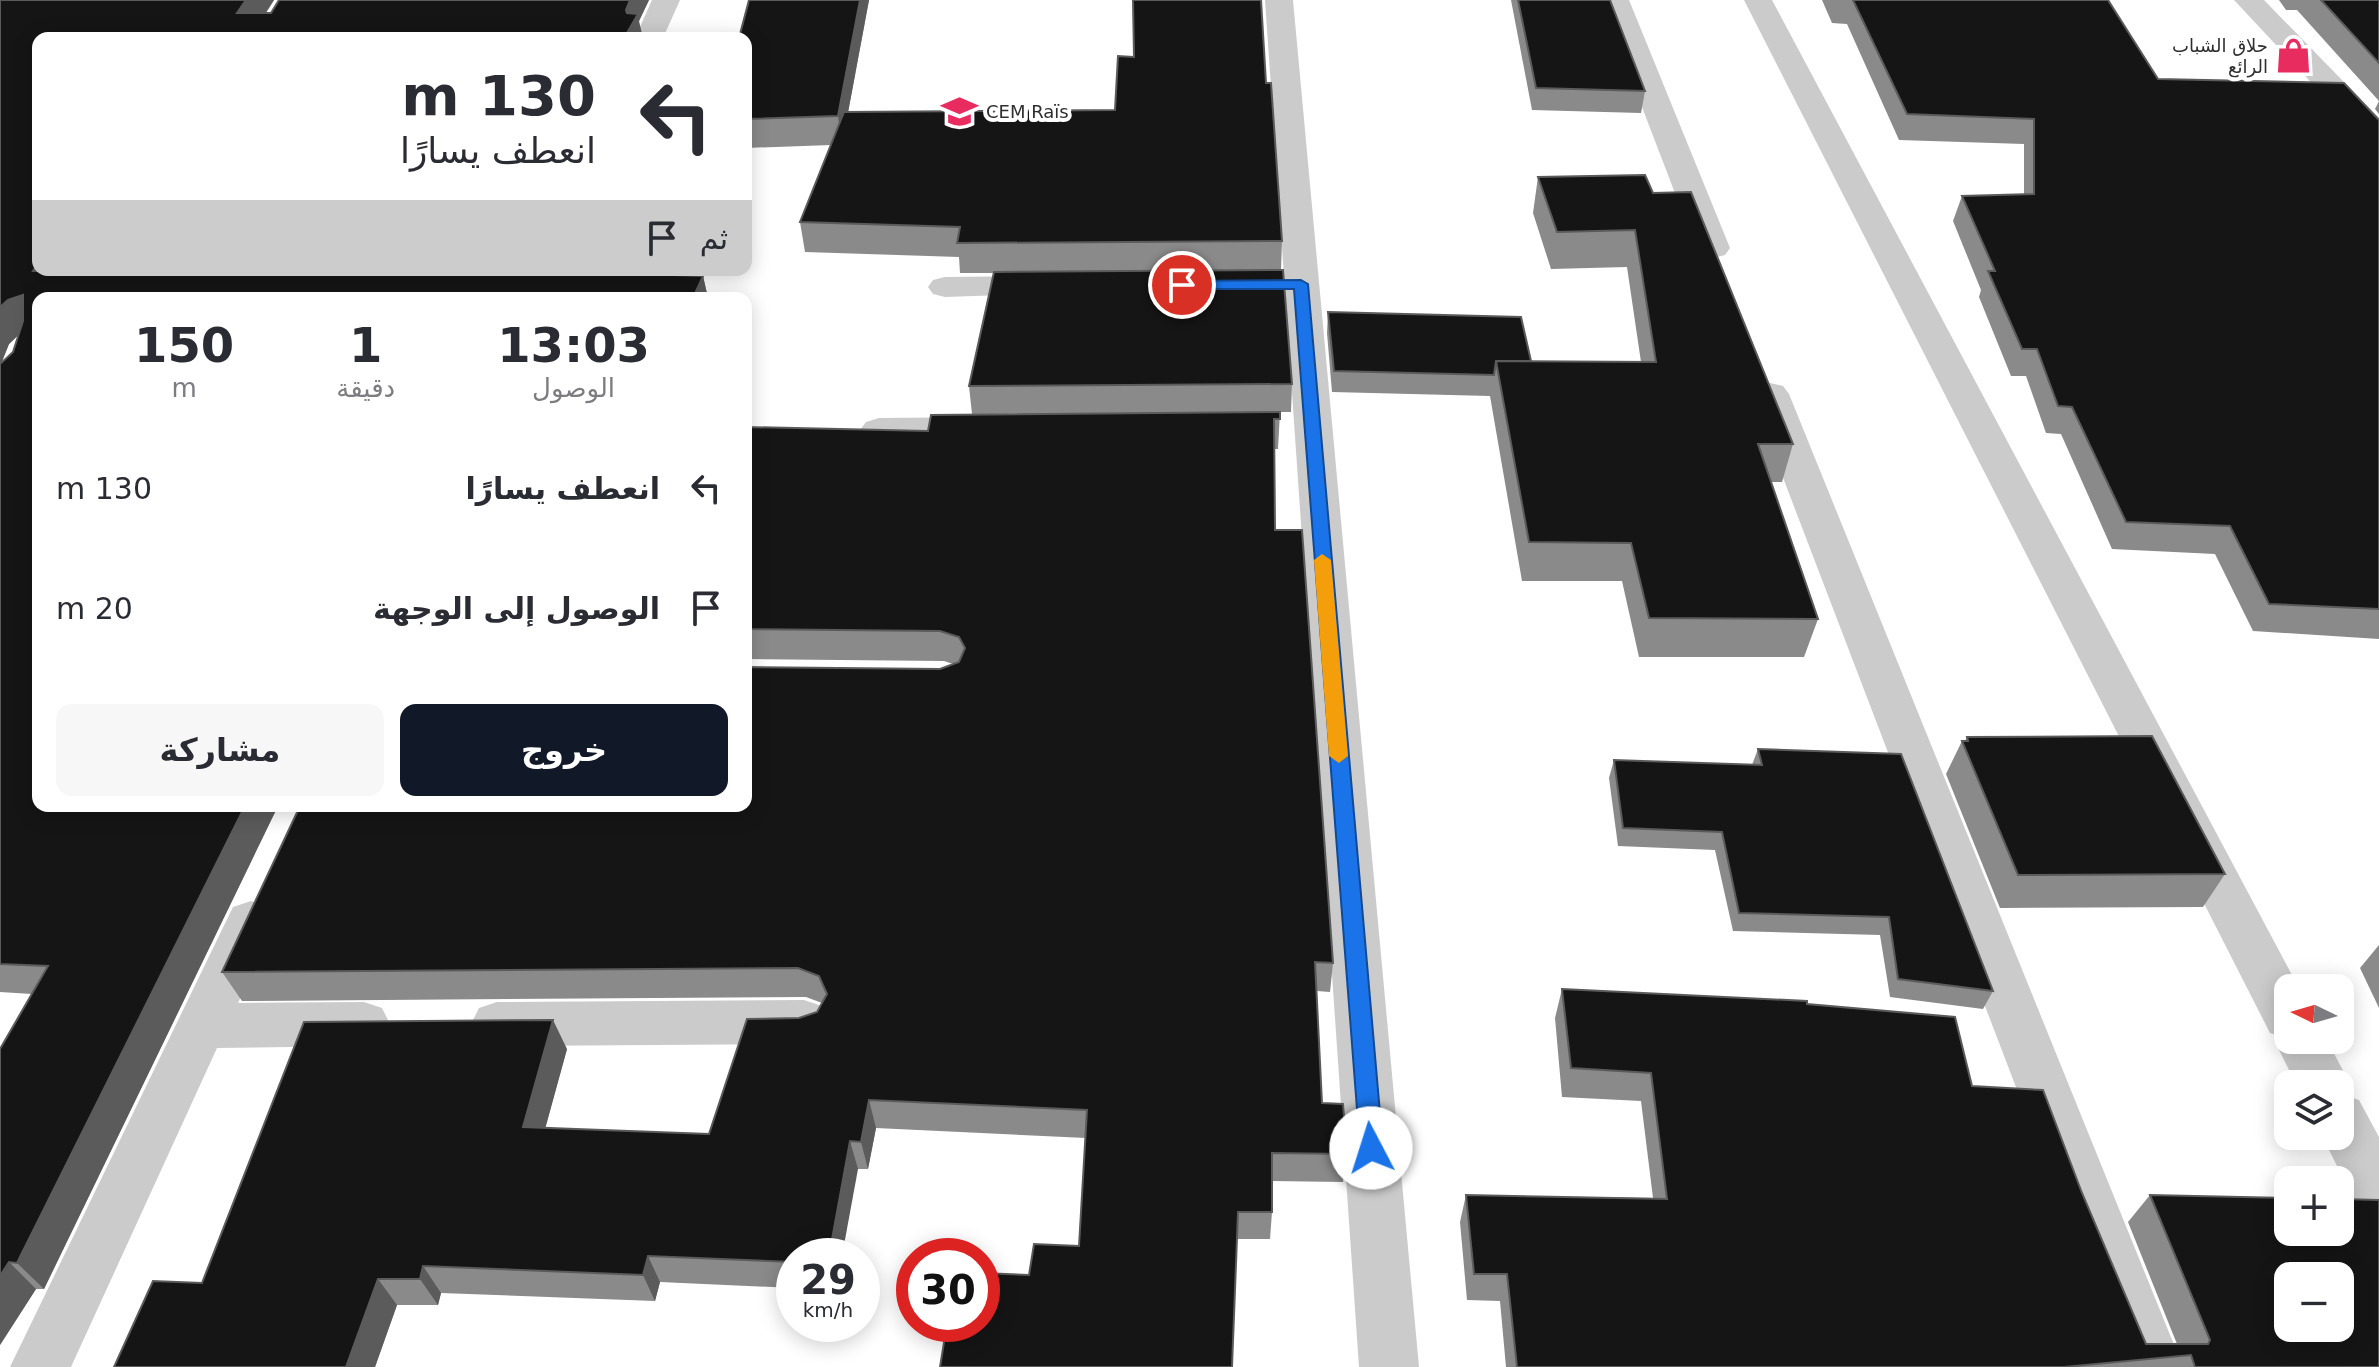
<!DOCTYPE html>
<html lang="ar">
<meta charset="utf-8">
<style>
:root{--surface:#fff;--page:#f7f7f7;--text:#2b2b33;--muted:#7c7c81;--accent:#111827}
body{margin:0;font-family:"DejaVu Sans","Noto Sans Arabic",sans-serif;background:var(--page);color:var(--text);direction:rtl;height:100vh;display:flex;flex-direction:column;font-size:30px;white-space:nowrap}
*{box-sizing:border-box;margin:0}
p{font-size:26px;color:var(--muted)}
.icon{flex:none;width:44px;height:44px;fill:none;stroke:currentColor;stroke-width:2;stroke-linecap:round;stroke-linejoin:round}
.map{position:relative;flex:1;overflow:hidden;direction:ltr}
.sheet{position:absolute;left:32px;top:292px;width:720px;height:520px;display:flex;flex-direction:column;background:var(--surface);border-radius:16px;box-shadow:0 4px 20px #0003;direction:rtl}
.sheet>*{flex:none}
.banner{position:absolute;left:32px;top:32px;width:720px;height:244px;border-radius:16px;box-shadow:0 4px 20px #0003;direction:rtl;background:#fff;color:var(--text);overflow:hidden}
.needle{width:52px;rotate:275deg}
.controls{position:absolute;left:2274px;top:974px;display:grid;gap:16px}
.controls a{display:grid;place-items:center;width:80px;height:80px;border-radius:16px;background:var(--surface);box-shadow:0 4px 20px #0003;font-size:40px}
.speed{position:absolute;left:776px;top:1238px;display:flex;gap:16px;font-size:40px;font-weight:700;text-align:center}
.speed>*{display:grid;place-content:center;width:104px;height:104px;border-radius:50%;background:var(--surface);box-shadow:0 4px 20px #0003;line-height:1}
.speed small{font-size:20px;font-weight:400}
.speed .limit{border:12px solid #d22;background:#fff;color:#111}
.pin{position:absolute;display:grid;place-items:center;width:68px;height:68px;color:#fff;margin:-34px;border:4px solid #fff;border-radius:50%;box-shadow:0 2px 8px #0007}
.me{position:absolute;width:88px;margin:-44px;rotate:355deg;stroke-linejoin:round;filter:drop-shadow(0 0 6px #0008)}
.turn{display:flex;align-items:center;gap:28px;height:168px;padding:0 24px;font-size:36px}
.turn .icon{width:104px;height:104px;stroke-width:2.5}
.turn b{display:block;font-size:56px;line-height:68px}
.then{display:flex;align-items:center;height:76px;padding:0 24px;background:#0003;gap:16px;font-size:30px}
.eta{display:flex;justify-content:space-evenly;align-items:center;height:136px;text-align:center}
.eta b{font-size:48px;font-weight:800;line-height:56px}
.cta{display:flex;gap:16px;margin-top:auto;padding:16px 24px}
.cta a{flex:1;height:92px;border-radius:16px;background:var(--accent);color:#fff;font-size:32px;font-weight:800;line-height:92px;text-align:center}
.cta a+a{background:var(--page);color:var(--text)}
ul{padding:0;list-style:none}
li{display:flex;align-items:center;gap:24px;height:120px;padding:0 24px}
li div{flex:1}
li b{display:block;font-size:30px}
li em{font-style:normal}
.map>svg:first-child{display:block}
</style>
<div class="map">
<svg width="2379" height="1367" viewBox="0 0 2379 1367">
<rect width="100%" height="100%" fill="#fff"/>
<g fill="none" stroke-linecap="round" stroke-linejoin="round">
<g fill="#cbcbcb" fill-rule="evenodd">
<polygon points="652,0 680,0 663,38 635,38"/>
<polygon points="1265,0 1293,0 1419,1367 1359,1367"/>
<polygon points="1601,0 1629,0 1730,248 1725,255 1713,258 1701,255 1696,248"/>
<polygon points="1744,0 1772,0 2299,988 2288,988 2288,1040 2327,1040 2350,1084 2345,1095 2359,1100 2379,1137 2379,1218 2359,1210 2322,1136 2340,1136 2340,1084 2296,1084 2274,1040 2276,1035 2270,1033"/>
<polygon points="1050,276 1062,279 1067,286 1062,293 945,297 933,294 928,287 933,280 945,277"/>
<polygon points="1770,383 1783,386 1789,394 2183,1367 2123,1367 1751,394 1757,386"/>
<polygon points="989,417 1002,421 1008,429 1002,437 989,441 879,442 866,438 860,430 866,422 879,418"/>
<polygon points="251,901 269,907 276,921 238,1003 364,1002 382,1008 390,1024 382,1040 364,1046 217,1048 71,1367 10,1367 233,907"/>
<polygon points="804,1000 822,1006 830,1022 822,1038 804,1044 497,1046 479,1040 471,1024 479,1008 497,1002"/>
</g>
<polygon fill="#cbcbcb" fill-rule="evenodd" points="2234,0 2264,0 2379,118 2379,145 2368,143"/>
</g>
<g fill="#8a8a8a" fill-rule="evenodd">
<path d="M0 0H274L266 13H271L279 0H649L639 21 38 38V270L703 276 708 298H38V806H278L44 1289H36L0 1345 32 994 0 992ZM18 335 13 352 1 362 9 344Z"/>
<polygon points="749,0 869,0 848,112 1115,110 1266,83 1282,241 1281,270 1292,384 1291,412 1280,412 1278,449 1274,449 1275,530 1333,963 1330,992 1317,991 1322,1103 1347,1154 1343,1182 1272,1181 1272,1212 1270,1239 1237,1239 1029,1275 1079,1246 1086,1138 876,1128 868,1169 858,1169 794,1256 794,1288 660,1282 655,1301 441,1293 438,1305 397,1305 375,1367 114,1367 202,1283 567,1049 545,1128 709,1134 799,1018 817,1012 822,1003 806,997 242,1001 222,972 953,664 944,661 746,659 746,427 928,431 972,414 969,386 994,273 960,273 959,257 805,252 800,222 831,145 746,148 746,38"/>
<polygon points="1511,0 1610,0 1645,91 1641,113 1532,110"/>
<polygon points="1822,0 2108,0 2158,79 2379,120 2379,639 2253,631 2215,554 2112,549 2061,434 2046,433 2026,376 2011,376 1979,297 1981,290 1953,221 1962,196 2024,194 2024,144 1899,140 1847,24 1832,23"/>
<polygon points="2279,0 2379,0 2379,114 2375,109 2379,101 2297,10 2286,10"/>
<polygon points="1538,177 1653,193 1793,444 1782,482 1771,482 1818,619 1804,657 1639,657 1622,581 1522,581 1490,396 1332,392 1327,333 1328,312 1531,361 1641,362 1627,267 1551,269 1533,213"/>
<polygon points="1967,737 2225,874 2203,907 2000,908 1946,774 1962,741 1965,741"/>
<polygon points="1758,749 1993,991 1983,1009 1890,997 1880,935 1733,931 1715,850 1618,846 1609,778 1614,760 1752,765"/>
<polygon points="2379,945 2379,1008 2360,968"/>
<polygon points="1562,989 1807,1004 1972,1086 2082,1193 2146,1344 2177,1344 2128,1222 2150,1195 2379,1367 1506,1367 1500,1301 1467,1300 1460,1222 1466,1195 1653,1198 1641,1101 1562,1097 1555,1018"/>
</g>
<g fill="#5b5b5b">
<polygon points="246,0 274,0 249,38 237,13"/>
<polygon points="630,0 649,0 639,21 643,38 624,38 626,10"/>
<polygon points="860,0 869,0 842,145 838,116"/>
<polygon points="703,276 708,298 693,298"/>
<polygon points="23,295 25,329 9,344 0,367 0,307 8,300"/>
<polygon points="245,806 278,806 44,1289 17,1263"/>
<polygon points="553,1020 567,1049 538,1155 523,1127"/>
<polygon points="869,1100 876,1128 868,1169 861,1142"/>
<polygon points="850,1141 858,1169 842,1256 829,1256"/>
<polygon points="648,1256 660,1282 655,1301 643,1275"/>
<polygon points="9,1262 36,1289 0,1345 0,1276"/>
<polygon points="423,1266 441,1293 438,1305 420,1279"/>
<polygon points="378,1279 397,1305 375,1367 346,1367"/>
</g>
<g fill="#151515" stroke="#5b5b5b" stroke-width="2" fill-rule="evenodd">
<polygon points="0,0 246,0 237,13 271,13 279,0 630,0 626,10 627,13 638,14 624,38 38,38 38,263 33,271 521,270 703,276 693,298 38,298 38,806 245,806 17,1263 9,1262 0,1276 0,1049 48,966 0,964 0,364 13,352 23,321 23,295 8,300 0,307"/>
<polygon points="749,0 860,0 838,116 746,119 746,38 739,38"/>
<polygon points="1133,0 1261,0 1266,83 1271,83 1282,241 957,243 960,227 800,222 844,112 1115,110 1118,56 1134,57"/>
<polygon points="1518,0 1610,0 1645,91 1536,88"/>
<polygon points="1853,0 2108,0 2158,79 2344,83 2379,120 2379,609 2269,604 2230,526 2126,522 2072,407 2058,406 2037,349 2022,349 1988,271 1995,271 1962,196 2034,194 2034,119 1907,114"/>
<polygon points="2321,0 2379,0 2379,63"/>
<polygon points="1645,175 1653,193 1691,192 1793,444 1758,444 1818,619 1649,618 1631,543 1529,542 1496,361 1656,362 1635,230 1557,232 1538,177"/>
<polygon points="1283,270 1292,384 969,386 994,272"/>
<polygon points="1328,312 1521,317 1531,361 1496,361 1494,375 1334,371"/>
<polygon points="1280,412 1280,419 1274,419 1275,530 1302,530 1333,963 1315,962 1322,1103 1343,1104 1347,1154 1272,1153 1272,1212 1238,1212 1232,1367 940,1367 947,1324 982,1324 982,1273 1029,1275 1034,1244 1079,1246 1087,1110 869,1100 861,1142 850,1141 829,1256 794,1256 794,1262 648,1256 643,1275 423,1266 420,1279 378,1279 346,1367 114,1367 153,1281 202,1283 304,1022 553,1020 523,1127 709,1134 747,1019 799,1018 817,1012 827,994 819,976 798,968 222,972 300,806 746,806 746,667 940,669 959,662 965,648 959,637 940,631 746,629 746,427 928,431 931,415"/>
<polygon points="2152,736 2225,874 2018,875 1962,741 1968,741 1967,737"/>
<polygon points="1758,749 1901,754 1993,991 1898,979 1889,917 1739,913 1722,832 1623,828 1614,760 1762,765"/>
<path d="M1562 989 1807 1001V1004L1955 1017 1972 1086 2043 1090 2082 1193 2146 1344H2208L2210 1340 2150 1195 2288 1198V1232H2340V1199L2379 1200V1367H2195L2191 1355 2064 1367H1517L1507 1274H1474L1466 1195 1667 1199 1651 1073 1571 1068ZM2288 1276H2340V1328H2288Z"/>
</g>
<polygon fill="#1a73e8" stroke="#114b97" stroke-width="2" points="1301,280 1308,284 1383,1148 1379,1155 1371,1158 1363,1155 1360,1148 1294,289 1182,289 1175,285 1182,281"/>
<polygon fill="#f59e0b" points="1322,554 1331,560 1348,756 1339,763 1329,756 1314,560"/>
<defs>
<symbol id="shop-bare" viewBox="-9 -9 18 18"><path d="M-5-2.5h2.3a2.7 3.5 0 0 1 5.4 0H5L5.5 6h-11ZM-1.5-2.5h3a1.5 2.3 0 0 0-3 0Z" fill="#e92c5f" stroke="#fff" stroke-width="2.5" paint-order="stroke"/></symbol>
<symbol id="school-bare" viewBox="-9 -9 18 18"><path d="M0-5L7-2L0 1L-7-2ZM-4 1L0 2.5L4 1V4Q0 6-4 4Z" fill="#e92c5f" stroke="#fff" stroke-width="2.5" paint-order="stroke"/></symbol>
</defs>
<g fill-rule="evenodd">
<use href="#shop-bare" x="2268" y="30" width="51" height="51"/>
<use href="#school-bare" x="934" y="86" width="51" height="51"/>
</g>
<g text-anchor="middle" stroke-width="8" stroke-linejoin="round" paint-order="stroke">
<g font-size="18" fill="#2e2e2e" stroke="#fff" text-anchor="end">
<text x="2268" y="52">حلاق الشباب<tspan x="2268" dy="21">الرائع</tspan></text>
<text x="986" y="118" text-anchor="start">CEM Raïs</text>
</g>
</g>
</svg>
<div class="controls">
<a><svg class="needle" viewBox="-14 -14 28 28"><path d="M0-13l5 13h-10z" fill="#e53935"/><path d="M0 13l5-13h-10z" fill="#7c7c81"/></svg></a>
<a><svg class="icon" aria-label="layers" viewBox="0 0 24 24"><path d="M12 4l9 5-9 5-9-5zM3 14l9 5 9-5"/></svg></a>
<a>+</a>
<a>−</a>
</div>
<div class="speed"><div>29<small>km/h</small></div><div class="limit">30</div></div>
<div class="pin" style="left:1182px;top:285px;background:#d93025"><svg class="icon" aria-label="arrive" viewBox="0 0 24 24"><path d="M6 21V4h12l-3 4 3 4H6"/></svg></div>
<svg class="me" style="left:1371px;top:1148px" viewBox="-20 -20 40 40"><circle r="19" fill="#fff"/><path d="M0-13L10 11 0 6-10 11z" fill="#1a73e8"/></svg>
<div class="banner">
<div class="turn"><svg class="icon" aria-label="left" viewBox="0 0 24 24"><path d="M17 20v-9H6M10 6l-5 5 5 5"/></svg><div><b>130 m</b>انعطف يسارًا</div></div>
<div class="then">ثم<svg class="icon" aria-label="arrive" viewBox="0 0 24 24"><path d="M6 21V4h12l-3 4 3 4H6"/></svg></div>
</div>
<section class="sheet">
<div class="eta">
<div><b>13:03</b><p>الوصول</p></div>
<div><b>1</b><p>دقيقة</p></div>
<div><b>150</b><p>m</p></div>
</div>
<ul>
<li><svg class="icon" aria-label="left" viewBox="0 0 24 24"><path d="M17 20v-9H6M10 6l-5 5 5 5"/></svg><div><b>انعطف يسارًا</b></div><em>130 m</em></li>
<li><svg class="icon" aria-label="arrive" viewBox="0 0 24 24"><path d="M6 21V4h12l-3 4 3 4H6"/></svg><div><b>الوصول إلى الوجهة</b></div><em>20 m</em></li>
</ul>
<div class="cta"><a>خروج</a><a>مشاركة</a></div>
</section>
</div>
